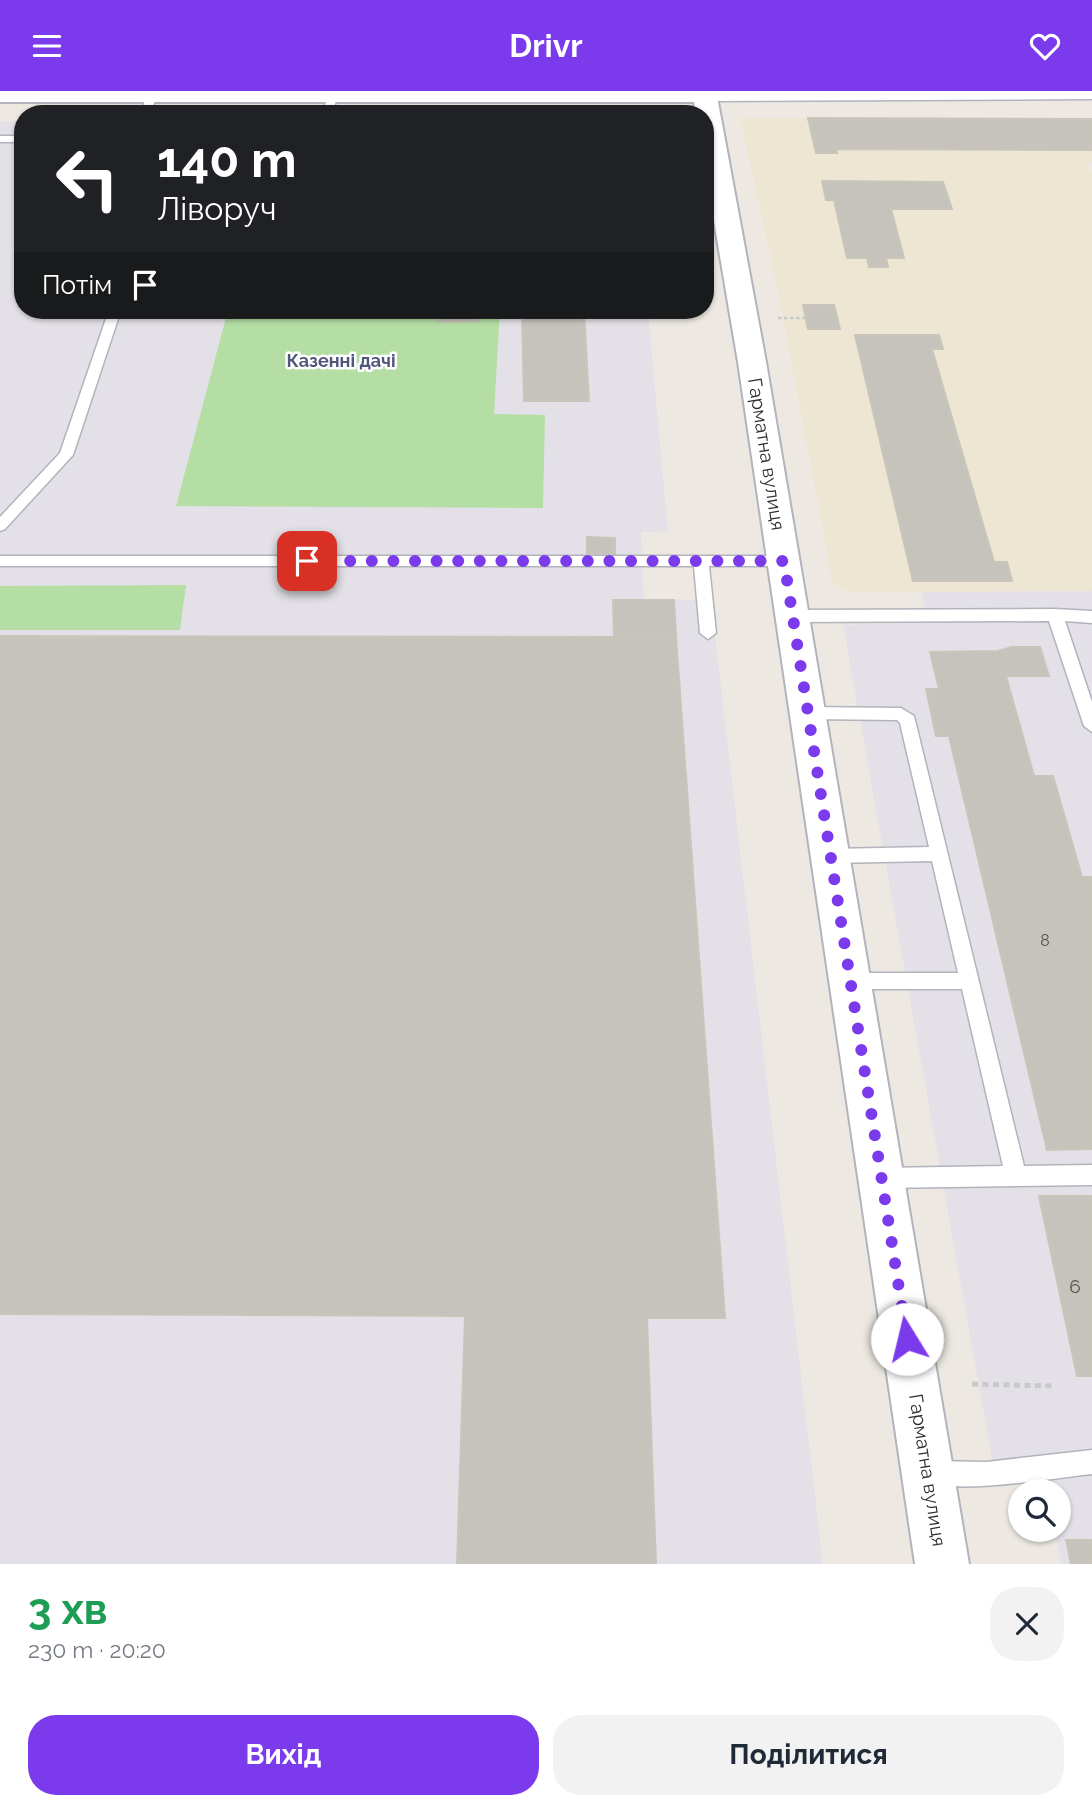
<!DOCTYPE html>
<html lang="uk">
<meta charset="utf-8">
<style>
:root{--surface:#fff;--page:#f2f2f3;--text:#1f2937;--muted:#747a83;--accent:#7c3aed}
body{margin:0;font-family:Raleway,sans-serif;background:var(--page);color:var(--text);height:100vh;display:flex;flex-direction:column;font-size:26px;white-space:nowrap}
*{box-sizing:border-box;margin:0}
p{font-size:23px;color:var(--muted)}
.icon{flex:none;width:38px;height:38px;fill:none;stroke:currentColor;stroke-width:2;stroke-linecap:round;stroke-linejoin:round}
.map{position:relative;height:1473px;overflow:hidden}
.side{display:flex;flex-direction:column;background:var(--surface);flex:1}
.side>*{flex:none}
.guide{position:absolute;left:14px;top:14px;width:700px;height:214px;border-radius:28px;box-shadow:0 2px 5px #0004;background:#202124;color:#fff;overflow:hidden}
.buttons{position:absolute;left:1008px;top:1388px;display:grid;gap:14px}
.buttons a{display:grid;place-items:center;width:63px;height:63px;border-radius:50%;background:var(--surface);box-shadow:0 2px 5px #0004;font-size:35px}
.pin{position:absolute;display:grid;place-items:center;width:60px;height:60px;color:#fff;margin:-30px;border-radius:14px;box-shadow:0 4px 10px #0006}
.me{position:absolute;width:77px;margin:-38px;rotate:351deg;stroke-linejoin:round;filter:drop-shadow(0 0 5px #0008)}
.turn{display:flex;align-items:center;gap:24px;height:147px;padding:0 28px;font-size:32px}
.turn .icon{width:91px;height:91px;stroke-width:2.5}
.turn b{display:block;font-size:49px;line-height:60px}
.then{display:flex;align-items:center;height:66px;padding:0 28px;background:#0003;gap:14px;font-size:26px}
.round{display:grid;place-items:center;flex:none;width:74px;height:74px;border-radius:28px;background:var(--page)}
.summary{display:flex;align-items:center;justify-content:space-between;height:119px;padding:0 28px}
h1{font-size:42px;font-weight:700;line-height:52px;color:#1e9e55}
.cta{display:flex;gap:14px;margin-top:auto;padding:14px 28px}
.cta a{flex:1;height:80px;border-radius:28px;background:var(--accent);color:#fff;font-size:28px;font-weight:700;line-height:80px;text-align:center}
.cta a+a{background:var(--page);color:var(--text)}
header{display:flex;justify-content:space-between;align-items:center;height:91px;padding:0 28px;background:var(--accent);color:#fff;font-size:32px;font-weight:700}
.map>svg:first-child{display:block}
</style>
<header><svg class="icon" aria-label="menu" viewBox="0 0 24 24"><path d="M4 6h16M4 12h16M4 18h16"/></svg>Drivr<svg class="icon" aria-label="heart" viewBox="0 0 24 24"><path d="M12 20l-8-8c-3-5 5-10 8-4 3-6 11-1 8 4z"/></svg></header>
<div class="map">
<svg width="1092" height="1473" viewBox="0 0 1092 1473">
<rect width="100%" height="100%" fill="#ede9e2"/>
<g fill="#e3e1e7">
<polygon points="0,30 23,30 23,219 648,219 668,440 641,441 644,508 711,509 823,1473 0,1473"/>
<polygon points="1092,500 1092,1473 1061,1473 1055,1439 1059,1438 1059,1400 1031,1400 992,1368 843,534 929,531 921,501"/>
</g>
<polygon fill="#ede6d3" points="740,27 1092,28 1092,71 1088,72 1092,81 1092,500 850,501 833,493 778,200"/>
<g fill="#b4dea4">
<polygon points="228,219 500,219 494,323 545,324 543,417 176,415"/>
<polygon points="186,494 180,539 0,539 0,495"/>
</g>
<g fill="#c6c3bd" stroke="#c9c5bb" stroke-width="2">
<polygon points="808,27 1092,28 1092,59 836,58 837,62 816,62"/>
<polygon points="822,90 943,91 952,118 891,118 904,167 886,167 888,176 869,176 867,167 847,167 834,109 826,109"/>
<polygon points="803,214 834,214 840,238 808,238"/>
<polygon points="440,219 479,219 479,230 439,231"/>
<polygon points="584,219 589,310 524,310 522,220"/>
<polygon points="855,244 939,244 943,258 932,258 994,471 1007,471 1012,490 913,490"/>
<polygon points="587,446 615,447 615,463 587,462"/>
<polygon points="613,509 674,509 676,546 614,546"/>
<polygon points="0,545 676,546 725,1227 647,1227 656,1473 457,1473 465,1225 0,1223"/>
<polygon points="1012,556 1040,556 1049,585 1006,585 1034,685 1053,685 1082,786 1092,786 1092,1058 1047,1059 949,645 936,645 926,598 939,598 930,561 998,560"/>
<polygon points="1039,1105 1092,1105 1092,1285 1077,1285"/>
<polygon points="1066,1449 1092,1449 1092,1473 1071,1473"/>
</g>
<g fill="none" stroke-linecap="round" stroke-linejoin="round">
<defs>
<g id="service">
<polygon points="152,1 157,4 150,23 140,23 147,4"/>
<polygon points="328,2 337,4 333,23 323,23"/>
<rect x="0" y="45" width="23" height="6"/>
<polygon points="109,219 121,219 73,364 5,438 0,440 0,426 60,362"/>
<polygon points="0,465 784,465 791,470 784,475 709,475 716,542 708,548 700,542 694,475 0,475"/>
<polygon points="1055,518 1092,520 1092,532 1065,530 1092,611 1092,641 1084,635 1049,530 793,531 785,525 793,519"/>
<polygon points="808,616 901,617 914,625 1024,1075 1092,1074 1092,1094 882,1097 875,1094 872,1087 875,1080 882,1077 1003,1075 962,898 851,898 844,896 842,890 844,884 851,882 958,882 932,770 831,772 825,770 822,765 825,760 831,758 929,756 900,632 897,629 808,628 800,622"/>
<path d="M1092 1359V1383C1053 1387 957 1404 924 1390L920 1382 924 1374 932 1370 986 1371Z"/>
</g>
<polygon id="minor" points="697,0 1092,0 1092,8 705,10 698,8 694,4"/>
<polygon id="tertiary" points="0,0 716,0 766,271 969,1473 915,1473 738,271 705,77 705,23 696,23 694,11 0,11"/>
</defs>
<use href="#service" stroke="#b2b3bc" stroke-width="3"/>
<use href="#minor" stroke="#b2b3bc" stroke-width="3"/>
<use href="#tertiary" stroke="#b2b3bc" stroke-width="4"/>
<polyline stroke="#c9c9c9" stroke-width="2.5" stroke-dasharray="3.5 2.5" stroke-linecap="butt" points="778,227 805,227"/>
<polyline stroke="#c9c9c9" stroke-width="5" stroke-dasharray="6 4.5" stroke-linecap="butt" points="972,1293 1052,1295"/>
<use href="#service" fill="#fff" fill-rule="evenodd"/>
<use href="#minor" fill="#fff" fill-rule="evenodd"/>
<use href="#tertiary" fill="#fff" fill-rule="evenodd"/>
</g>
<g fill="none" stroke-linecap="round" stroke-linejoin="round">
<polyline stroke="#7c3aed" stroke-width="12" stroke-dasharray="0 21.6" points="307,470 784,470 907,1248"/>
</g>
<g text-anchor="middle" stroke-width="5" stroke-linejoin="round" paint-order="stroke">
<g font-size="16" fill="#545352">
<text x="1045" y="855">8</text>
</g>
<g font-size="18" font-weight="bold" fill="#52567b" stroke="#fff">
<text x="341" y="276">Казенні дачі</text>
</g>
<g font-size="19" fill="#2e2e2e" stroke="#fff">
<text transform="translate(767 363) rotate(81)" y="7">Гарматна вулиця</text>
<text transform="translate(928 1379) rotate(81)" y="7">Гарматна вулиця</text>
</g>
<g font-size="19" fill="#545352">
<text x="1075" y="1202">6</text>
</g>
</g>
</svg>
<div class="buttons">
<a><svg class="icon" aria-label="search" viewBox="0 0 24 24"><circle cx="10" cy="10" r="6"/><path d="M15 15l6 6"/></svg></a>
</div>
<div class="pin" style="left:307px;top:470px;background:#d93025"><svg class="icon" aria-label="arrive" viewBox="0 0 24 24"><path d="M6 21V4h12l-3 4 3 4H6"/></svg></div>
<svg class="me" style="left:907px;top:1248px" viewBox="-20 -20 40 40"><circle r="19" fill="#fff"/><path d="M0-13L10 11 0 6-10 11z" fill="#7c3aed"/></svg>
<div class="guide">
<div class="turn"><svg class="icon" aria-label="left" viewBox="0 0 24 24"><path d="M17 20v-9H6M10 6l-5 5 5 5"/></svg><div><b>140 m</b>Ліворуч</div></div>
<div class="then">Потім<svg class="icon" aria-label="arrive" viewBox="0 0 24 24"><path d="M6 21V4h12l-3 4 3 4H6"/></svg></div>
</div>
</div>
<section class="side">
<div class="summary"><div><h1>3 хв</h1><p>230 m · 20:20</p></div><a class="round"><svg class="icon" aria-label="close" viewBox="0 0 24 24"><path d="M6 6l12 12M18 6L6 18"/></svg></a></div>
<div class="cta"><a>Вихід</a><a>Поділитися</a></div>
</section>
